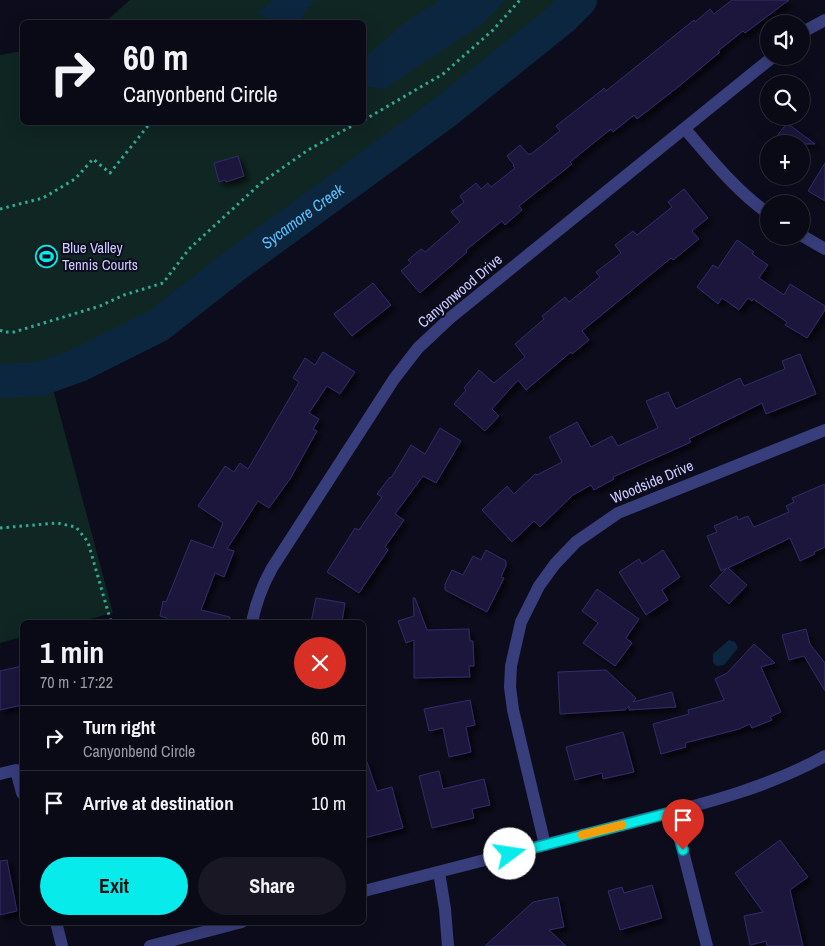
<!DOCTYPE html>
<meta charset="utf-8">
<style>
:root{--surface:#0a0916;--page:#181723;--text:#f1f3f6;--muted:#999aa1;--line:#2a2a35;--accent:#07eceb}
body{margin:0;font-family:"Archivo Narrow",sans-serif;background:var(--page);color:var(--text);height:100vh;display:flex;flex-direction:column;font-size:19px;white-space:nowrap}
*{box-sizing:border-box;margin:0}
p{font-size:16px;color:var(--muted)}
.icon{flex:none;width:28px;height:28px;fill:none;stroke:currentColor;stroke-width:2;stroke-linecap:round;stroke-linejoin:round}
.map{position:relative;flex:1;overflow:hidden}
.panel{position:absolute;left:20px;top:620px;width:346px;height:305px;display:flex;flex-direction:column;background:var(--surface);border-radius:8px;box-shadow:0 5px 20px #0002,0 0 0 1px var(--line)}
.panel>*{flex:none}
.top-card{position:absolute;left:20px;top:20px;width:346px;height:105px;border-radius:8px;box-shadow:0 5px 20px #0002,0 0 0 1px var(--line);background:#0a0916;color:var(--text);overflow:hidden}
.tools{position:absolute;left:760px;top:15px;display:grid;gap:10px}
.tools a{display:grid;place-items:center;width:50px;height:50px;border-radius:50%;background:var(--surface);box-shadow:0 5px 20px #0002,0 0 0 1px var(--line);font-size:25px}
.pin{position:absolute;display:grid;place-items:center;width:42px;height:42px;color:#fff;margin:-51px -21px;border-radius:50% 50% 50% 0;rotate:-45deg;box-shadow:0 0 5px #0007}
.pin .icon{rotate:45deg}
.me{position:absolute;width:55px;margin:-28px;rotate:76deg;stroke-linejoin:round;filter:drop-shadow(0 0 4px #0008)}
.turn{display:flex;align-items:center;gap:18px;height:105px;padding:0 20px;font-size:22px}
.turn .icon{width:65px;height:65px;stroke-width:2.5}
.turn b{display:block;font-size:35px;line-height:42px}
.round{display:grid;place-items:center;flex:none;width:52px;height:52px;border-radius:26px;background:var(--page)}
.head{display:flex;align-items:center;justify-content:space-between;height:85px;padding:0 20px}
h1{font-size:30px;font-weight:800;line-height:38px}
.cta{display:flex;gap:10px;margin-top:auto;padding:10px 20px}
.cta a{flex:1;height:58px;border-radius:30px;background:var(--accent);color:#111;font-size:20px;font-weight:800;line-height:58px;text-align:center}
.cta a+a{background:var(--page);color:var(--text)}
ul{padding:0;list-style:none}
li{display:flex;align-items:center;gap:15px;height:65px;padding:0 20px;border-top:1px solid var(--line)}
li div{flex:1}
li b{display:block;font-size:19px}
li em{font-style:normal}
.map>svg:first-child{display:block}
</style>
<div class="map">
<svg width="825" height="946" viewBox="0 0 825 946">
<defs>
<filter id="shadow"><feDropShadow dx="4.5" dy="4.5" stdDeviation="2.5" flood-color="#0009"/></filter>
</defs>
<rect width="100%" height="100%" fill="#0d0c1d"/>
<polygon fill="#0f2623" points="130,0 596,0 556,35 407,154 191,315 88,375 53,389 113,613 78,622 22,622 22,637 0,643 0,55 22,51 22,122 364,122 364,22 105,22"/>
<g fill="#0d2640">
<polygon points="272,0 314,0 298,22 272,22 258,13 262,7 265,9"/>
<polygon points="440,0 505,0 481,25 384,89 364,86 364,58 409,20"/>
<polygon points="729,640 735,642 738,648 724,665 717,666 713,663 713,654"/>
</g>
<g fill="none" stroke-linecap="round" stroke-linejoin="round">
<path stroke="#0d2640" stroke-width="34" id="s1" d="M0 381 40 379 79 365 159 325 234 266 445 112 562 18 580 0"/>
</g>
<g fill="#1c193d" stroke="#312b69" filter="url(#shadow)">
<polygon points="732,0 789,0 745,33 743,31 718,51 720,52 678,87 637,119 634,115 613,132 611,129 570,162 572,164 519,206 522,210 505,225 502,221 466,250 467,252 420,293 401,271 411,263 408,260 421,249 425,252 460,222 451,212 464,202 460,196 476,183 481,189 488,183 491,187 515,168 513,166 514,165 507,156 520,145 528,154 531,154 560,131 556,126 602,90 604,88 606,91 694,20 695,22 710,9 714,14"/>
<polygon points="787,123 815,144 771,144"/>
<polygon points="238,156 244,176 226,182 225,180 219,182 214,163"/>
<polygon points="825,163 825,201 808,191"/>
<polygon points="684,189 708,218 692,231 699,239 673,260 671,258 582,331 589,340 572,354 571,352 526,390 518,380 492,409 499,416 485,431 454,404 466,390 464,388 479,370 494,383 525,357 515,344 544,319 542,316 565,297 569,302 600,277 596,272 621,253 615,245 633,231 637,235 672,207 668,202"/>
<polygon points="737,240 754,252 752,254 768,265 759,278 784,295 790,284 825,306 825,310 807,338 785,325 787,322 753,299 752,301 748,298 739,310 722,298 718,304 697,287 713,265 718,268"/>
<polygon points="373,283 391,305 352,336 334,314"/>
<polygon points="323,352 355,372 340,394 327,386 309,413 319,419 313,429 317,431 290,479 269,508 258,501 227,549 234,551 224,577 215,573 201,610 230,617 229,622 166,622 167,618 160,616 163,601 166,602 191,540 213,548 223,523 198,506 225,466 234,472 240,463 248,469 299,382 293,378 305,358 315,365"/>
<polygon points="800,354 816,394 766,414 762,403 689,439 691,442 613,477 614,479 594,490 591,485 573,495 540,527 534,521 512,542 482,510 507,486 514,494 535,474 537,475 562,462 549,437 577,422 591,447 612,436 618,446 658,428 646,401 668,392 676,409 740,378 744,386 785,369 782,361"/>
<polygon points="440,428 461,441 436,483 423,476 395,514 404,520 385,547 388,550 359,593 327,572 355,528 359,530 382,497 377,494 390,477 391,478 411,445 425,454"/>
<polygon points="825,484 825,547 814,552 815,554 800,561 790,538 728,568 747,585 729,604 710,586 727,568 721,571 707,536 717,532 714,526 737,516 738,520 748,516 754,527 789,512 786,506 794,502 792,498"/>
<polygon points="486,550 506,561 506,566 501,577 504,578 487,612 445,590 445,584 452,570 463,575 473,556 481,560"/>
<polygon points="663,550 680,577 662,590 668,600 646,615 619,572 639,559 642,564"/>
<polygon points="597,589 639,619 626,638 632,643 615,666 583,643 598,623 582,611"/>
<polygon points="316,598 345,603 342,622 311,622"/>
<polygon points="413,598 415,598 427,630 469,629 470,641 473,641 474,666 469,666 470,677 414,678 414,640 406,643 398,621 414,616"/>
<polygon points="806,629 810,644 825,663 825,691 804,656 789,660 782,635"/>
<polygon points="754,644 775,663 761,667 781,712 770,717 772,720 752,728 750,724 739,729 685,743 686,747 661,754 653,724 689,714 688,710 724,700 715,679 727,673"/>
<polygon points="22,666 22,705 0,710 0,671"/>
<polygon points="606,670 636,698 633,702 672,692 676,707 629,710 629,706 625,710 560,714 558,672"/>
<polygon points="470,700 475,725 466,727 471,752 449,757 443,728 429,731 424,709"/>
<polygon points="623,732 634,772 603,779 602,773 575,780 566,747"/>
<polygon points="364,759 366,759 377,791 392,787 403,828 364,838"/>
<polygon points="439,771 443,789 484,779 490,805 472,809 474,818 432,828 419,776"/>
<polygon points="780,840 808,877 790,890 803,946 767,946 766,941 750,945 744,916 763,912 735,873"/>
<polygon points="7,860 17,911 0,915 0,861"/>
<polygon points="652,885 662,918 620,930 608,891 622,887 624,893"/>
<polygon points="558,897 564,927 549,930 566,946 485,946 533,902"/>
</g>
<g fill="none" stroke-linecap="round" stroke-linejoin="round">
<g stroke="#30ab96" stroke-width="3" stroke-dasharray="2.5 4" stroke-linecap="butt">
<polyline points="364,120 443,74 493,30 520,0"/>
<polyline points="0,209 43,198 75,179 93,159 110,173 151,122"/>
<polyline points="0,330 4,332 14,332 100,306 124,295 163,283 189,249 261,183 308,150 359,122"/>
<polyline points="0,528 57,523 76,527 88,542 111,622"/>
</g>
<g stroke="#383d7b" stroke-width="12">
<polyline points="801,33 825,20"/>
<path d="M685 129C711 159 736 191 769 214"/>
<polyline points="801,235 825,249"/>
<path d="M252 622C256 602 262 586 272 568L394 379 418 348 450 318 774 56"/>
<polyline points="0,774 16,770 22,793"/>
<polyline points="673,812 707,946"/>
<polyline points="545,845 513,710 510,687 511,666 521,622 539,586 555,564 576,542 618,513 825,430"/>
<polyline points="439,872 445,909 448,946"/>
<polyline points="56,922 62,946"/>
</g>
<g stroke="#383d7b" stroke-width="12">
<path d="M364 891C449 869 535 847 621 825 690 807 762 791 825 756"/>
<polyline points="150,946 242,922"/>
</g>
</g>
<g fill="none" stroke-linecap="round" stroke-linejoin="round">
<defs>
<polyline id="route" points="510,854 673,812 683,850"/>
</defs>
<use href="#route" stroke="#059999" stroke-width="12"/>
<use href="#route" stroke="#07eceb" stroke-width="9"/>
<polyline stroke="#f59e0b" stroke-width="9" points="582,835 622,825"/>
</g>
<defs>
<symbol id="stadium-ring" viewBox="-11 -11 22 22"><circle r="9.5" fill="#0d0c1d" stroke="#07eceb" stroke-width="1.5"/><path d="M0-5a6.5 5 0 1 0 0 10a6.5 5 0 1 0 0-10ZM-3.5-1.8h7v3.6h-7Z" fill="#07eceb"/></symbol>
</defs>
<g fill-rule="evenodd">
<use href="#stadium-ring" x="34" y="244" width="25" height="25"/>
</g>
<g text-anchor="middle" stroke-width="4" stroke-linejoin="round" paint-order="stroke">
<g font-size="15" fill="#cac9fe" stroke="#0d0c1d" text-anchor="start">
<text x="62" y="253">Blue Valley<tspan x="62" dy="17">Tennis Courts</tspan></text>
</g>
<g font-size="15" fill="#cac9fe" stroke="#0d0c1d">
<text transform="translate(460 291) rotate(-40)" y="5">Canyonwood Drive</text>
<text transform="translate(652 482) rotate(-23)" y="5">Woodside Drive</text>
</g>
<g font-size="16" font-style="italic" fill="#5ac1fa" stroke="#0d0c1d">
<text dy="6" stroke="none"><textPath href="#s1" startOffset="351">Sycamore Creek</textPath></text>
</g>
</g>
</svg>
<div class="tools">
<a><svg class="icon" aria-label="sound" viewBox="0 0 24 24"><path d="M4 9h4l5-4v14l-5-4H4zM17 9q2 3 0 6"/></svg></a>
<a><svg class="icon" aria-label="search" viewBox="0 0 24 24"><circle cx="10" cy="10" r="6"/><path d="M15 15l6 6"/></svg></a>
<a>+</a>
<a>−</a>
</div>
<div class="pin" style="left:683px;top:850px;background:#d93025"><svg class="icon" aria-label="arrive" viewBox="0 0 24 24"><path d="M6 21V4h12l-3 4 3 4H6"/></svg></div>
<svg class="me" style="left:510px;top:854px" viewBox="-20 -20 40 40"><circle r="19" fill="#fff"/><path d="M0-13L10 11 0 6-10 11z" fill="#07eceb"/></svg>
<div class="top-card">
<div class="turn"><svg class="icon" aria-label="right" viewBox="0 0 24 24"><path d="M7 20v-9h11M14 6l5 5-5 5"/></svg><div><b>60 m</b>Canyonbend Circle</div></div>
</div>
<section class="panel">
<div class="head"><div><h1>1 min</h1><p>70 m · 17:22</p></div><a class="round" style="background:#d93025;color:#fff"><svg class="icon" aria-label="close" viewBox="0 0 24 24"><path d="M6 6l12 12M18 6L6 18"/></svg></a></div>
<ul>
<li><svg class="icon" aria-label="right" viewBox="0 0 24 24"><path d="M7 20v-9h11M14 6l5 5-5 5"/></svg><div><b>Turn right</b><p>Canyonbend Circle</p></div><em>60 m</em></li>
<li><svg class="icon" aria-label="arrive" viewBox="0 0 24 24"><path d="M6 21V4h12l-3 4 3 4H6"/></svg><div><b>Arrive at destination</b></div><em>10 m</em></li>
</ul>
<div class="cta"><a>Exit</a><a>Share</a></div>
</section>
</div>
